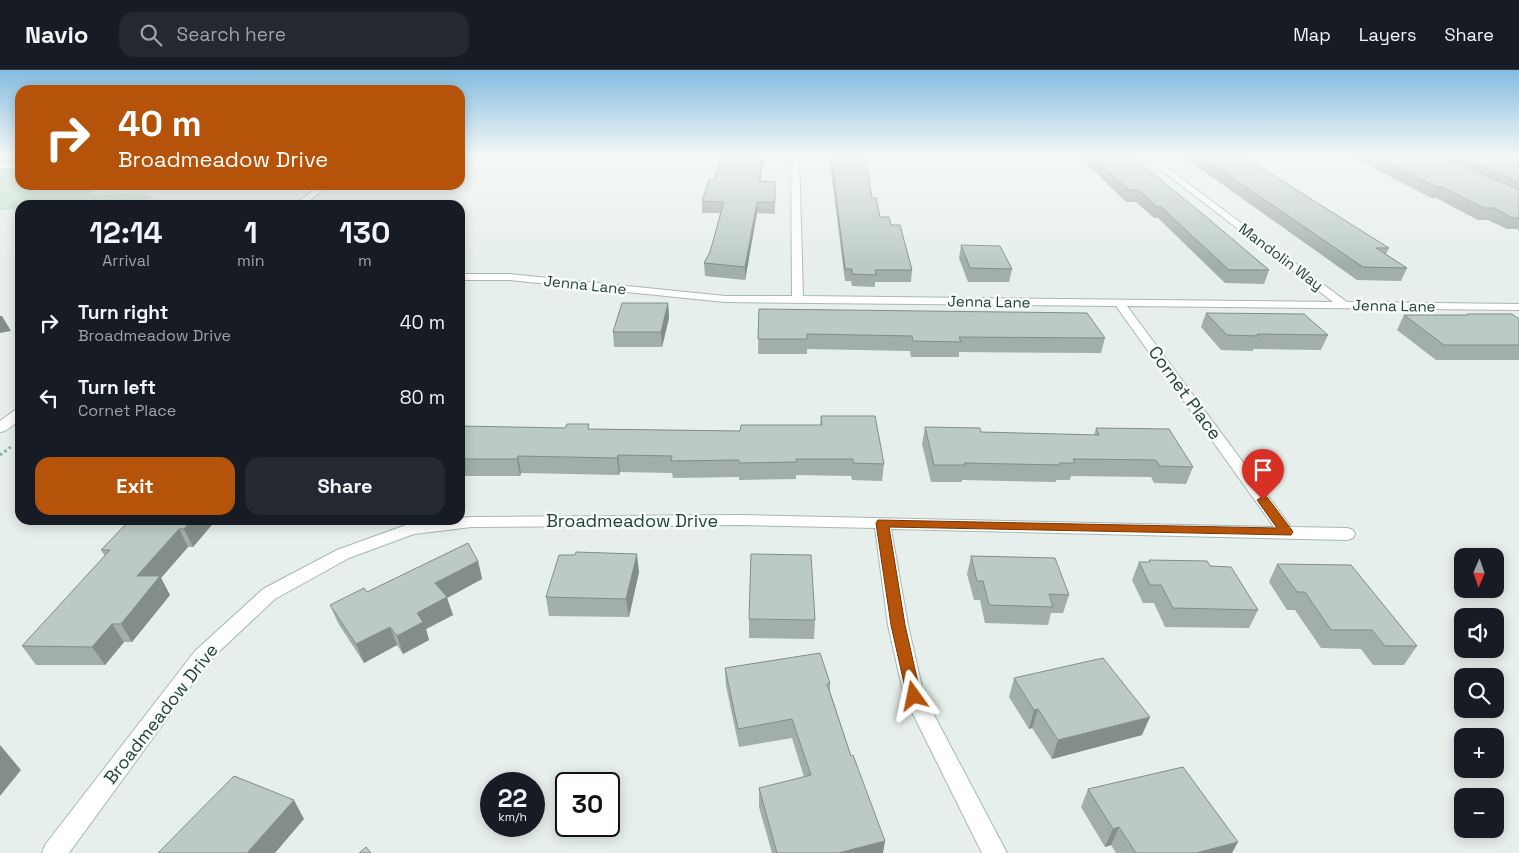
<!DOCTYPE html>
<meta charset="utf-8">
<style>
:root{--surface:#171b24;--page:#242831;--text:#f1f3f6;--muted:#9ea1a6;--line:#363941;--accent:#b45309}
body{margin:0;font-family:"Space Grotesk",sans-serif;background:var(--page);color:var(--text);height:100vh;display:flex;flex-direction:column;font-size:19px;white-space:nowrap}
*{box-sizing:border-box;margin:0}
p{font-size:16px;color:var(--muted)}
.icon{flex:none;width:28px;height:28px;fill:none;stroke:currentColor;stroke-width:2;stroke-linecap:round;stroke-linejoin:round}
.map{position:relative;flex:1;overflow:hidden}
.drawer{position:absolute;left:15px;top:130px;width:450px;height:325px;display:flex;flex-direction:column;background:var(--surface);border-radius:15px;box-shadow:0 2px 12px #0003}
.drawer>*{flex:none}
.hud{position:absolute;left:15px;top:15px;width:450px;height:105px;border-radius:15px;box-shadow:0 2px 12px #0003;background:#b45309;color:#fff;overflow:hidden}
.needle{width:32px;rotate:182deg}
.controls{position:absolute;left:1454px;top:478px;display:grid;gap:10px}
.controls a{display:grid;place-items:center;width:50px;height:50px;border-radius:10px;background:var(--surface);box-shadow:0 2px 12px #0003;font-size:25px}
.speed{position:absolute;left:480px;top:702px;display:flex;gap:10px;font-size:25px;font-weight:700;text-align:center}
.speed>*{display:grid;place-content:center;width:65px;height:65px;border-radius:50%;background:var(--surface);box-shadow:0 2px 12px #0003;line-height:1}
.speed small{font-size:12px;font-weight:400}
.speed .limit{border:2px solid #111;border-radius:8px;background:#fff;color:#111}
.pin{position:absolute;display:grid;place-items:center;width:42px;height:42px;color:#fff;margin:-51px -21px;border-radius:50% 50% 50% 0;rotate:-45deg;box-shadow:0 0 5px #0007}
.pin .icon{rotate:45deg}
.me{position:absolute;width:55px;margin:-28px;rotate:348deg;stroke-linejoin:round;filter:drop-shadow(0 0 4px #0008)}
.turn{display:flex;align-items:center;gap:18px;height:105px;padding:0 20px;font-size:22px}
.turn .icon{width:65px;height:65px;stroke-width:2.5}
.turn b{display:block;font-size:35px;line-height:42px}
.eta{display:flex;justify-content:space-evenly;align-items:center;height:85px;text-align:center}
.eta b{font-size:30px;font-weight:700;line-height:35px}
.button{display:flex;gap:10px;margin-top:auto;padding:10px 20px}
.button a{flex:1;height:58px;border-radius:15px;background:var(--accent);color:#fff;font-size:20px;font-weight:700;line-height:58px;text-align:center}
.button a+a{background:var(--page);color:var(--text)}
ul{padding:0;list-style:none}
li{display:flex;align-items:center;gap:15px;height:75px;padding:0 20px}
li div{flex:1}
li b{display:block;font-size:19px}
li em{font-style:normal}
header{display:flex;align-items:center;gap:30px;box-sizing:border-box;height:70px;padding:0 25px;background:var(--surface);border-bottom:1px solid var(--line)}
header strong{font-size:24px}
nav{display:flex;gap:28px;margin-inline-start:auto;font-size:18px}
.search{width:350px;height:45px;background:var(--page);display:flex;align-items:center;gap:12px;box-sizing:border-box;padding:0 18px;border-radius:15px;color:var(--muted);font-size:19px}
.map>svg:first-child{display:block}
</style>
<header>
<strong>Navio</strong>
<div class="search"><svg class="icon" aria-label="search" viewBox="0 0 24 24"><circle cx="10" cy="10" r="6"/><path d="M15 15l6 6"/></svg>Search here</div>
<nav><a>Map</a><a>Layers</a><a>Share</a></nav>
</header>
<div class="map">
<svg width="1519" height="783" viewBox="0 0 1519 783">
<rect width="100%" height="100%" fill="#e6efeb"/>
<polygon fill="#bfe0c8" points="0,85 20,85 20,115 100,115 96,116 89,125 138,123 156,128 117,135 20,135 20,140 0,140"/>
<g fill="none" stroke-linecap="round" stroke-linejoin="round">
<defs>
<g id="minor">
<polygon points="791,85 799,85 803,226 1333,232 1142,85 1150,85 1347,232 1519,234 1519,240 1127,236 1291,457 1347,458 1353,460 1355,464 1353,468 1347,470 891,459 908,555 924,626 1007,783 982,783 904,626 888,555 875,458 741,455 471,457 414,464 349,488 275,529 209,591 69,783 42,783 45,775 195,581 263,519 337,480 406,455 443,450 460,450 460,448 471,447 741,445 1274,457 1116,236 725,232 509,210 460,210 460,204 509,204 725,226 792,226"/>
<rect x="0" y="94" width="20" height="4"/>
<polygon points="320,115 329,115 304,135 294,135"/>
<polygon points="20,339 20,350 5,361 0,362 0,351 15,340"/>
</g>
</defs>
<use href="#minor" stroke="#a8b8b2" stroke-width="2"/>
<polyline stroke="#86b3a5" stroke-width="3" stroke-dasharray="2.5 3" stroke-linecap="butt" points="0,385 12,376"/>
<use href="#minor" fill="#fff" fill-rule="evenodd"/>
</g>
<g fill="#a1aea9">
<polygon points="829,85 867,85 866,92 872,128 880,147 891,155 912,200 911,212 875,212 875,217 852,216 851,211 845,211"/>
<polygon points="1078,85 1130,85 1269,200 1264,214 1225,213 1158,148 1154,148 1136,132 1126,132"/>
<polygon points="1181,85 1241,85 1389,178 1386,184 1407,198 1401,211 1357,210"/>
<polygon points="1349,85 1516,85 1519,86 1519,161 1517,159 1507,159 1488,150 1478,150 1436,128 1431,128"/>
<polygon points="714,110 775,112 775,144 757,143 745,210 705,206 704,193 710,182 720,143 702,143 702,131"/>
<polygon points="167,115 246,115 238,120 169,120"/>
<polygon points="961,175 1012,199 1009,212 968,212 959,188"/>
<polygon points="668,233 669,248 662,277 614,277 613,262"/>
<polygon points="759,239 1105,268 1101,283 959,282 959,287 911,287 910,281 807,279 807,284 758,284"/>
<polygon points="1206,243 1328,265 1321,280 1253,279 1253,281 1221,280 1201,257"/>
<polygon points="1467,244 1519,249 1519,290 1436,290 1397,260 1404,245 1466,245"/>
<polygon points="821,346 884,394 882,411 852,410 851,406 796,405 796,409 739,410 739,407 673,408 672,403 620,402 619,405 521,403 520,406 460,406 460,356 590,359 740,361 820,355"/>
<polygon points="925,357 981,362 1094,365 1096,358 1193,397 1186,414 1154,413 1151,407 1071,406 1070,410 1056,410 1056,412 962,410 962,412 931,412 922,374"/>
<polygon points="130,450 216,450 193,477 188,477 161,508 170,525 132,572 124,572 105,595 36,595 22,576 105,486 101,480"/>
<polygon points="971,486 1069,525 1063,543 1051,543 1048,555 985,553 980,530 974,530 967,504"/>
<polygon points="1149,490 1210,496 1258,540 1249,558 1165,557 1154,533 1143,533 1132,510 1139,492 1149,492"/>
<polygon points="478,491 482,509 447,528 453,545 426,559 429,570 403,584 397,575 364,593 338,553 330,535 367,522"/>
<polygon points="1277,494 1417,576 1404,595 1373,595 1361,579 1321,578 1295,540 1287,540 1269,512"/>
<polygon points="639,502 629,547 549,546 546,527"/>
<polygon points="749,549 815,550 814,569 749,568"/>
<polygon points="725,598 830,613 830,621 883,783 772,783 759,737 759,718 804,707 792,668 739,677 726,616"/>
<polygon points="1014,608 1142,665 1052,689 1032,658 1029,659 1009,627"/>
<polygon points="1088,719 1232,783 1116,783 1111,775 1105,777 1081,737"/>
</g>
<g fill="#838d89">
<polygon points="763,85 764,85 759,122 759,111"/>
<polygon points="236,115 246,115 238,120"/>
<polygon points="757,132 757,143 745,210 745,197"/>
<polygon points="668,233 669,248 662,277 661,262"/>
<polygon points="0,246 2,246 11,261 0,263"/>
<polygon points="618,385 620,402 619,405 617,388"/>
<polygon points="518,386 521,403 520,406 517,389"/>
<polygon points="192,450 216,450 193,477 184,459"/>
<polygon points="179,459 188,477 161,508 170,525 132,572 121,554 137,506"/>
<polygon points="637,484 639,502 629,547 626,529"/>
<polygon points="478,491 482,509 447,528 453,545 426,559 429,570 403,584 397,566 417,543 435,513"/>
<polygon points="112,554 124,572 105,595 92,577"/>
<polygon points="390,557 397,575 364,593 356,574"/>
<polygon points="1038,639 1032,658 1029,659 1034,640"/>
<polygon points="1150,647 1142,665 1052,689 1058,670"/>
<polygon points="0,675 21,700 0,726"/>
<polygon points="294,730 304,749 275,783 247,783"/>
<polygon points="1119,757 1111,775 1105,777 1113,759"/>
<polygon points="885,771 883,783 838,783"/>
<polygon points="1238,772 1232,783 1196,783"/>
</g>
<g fill="#bbcac4" stroke="#838d89">
<polygon points="727,85 763,85 759,111 775,112 775,132 757,132 745,197 704,193 710,182 724,132 702,131 709,110 714,110 721,88 726,88"/>
<polygon points="831,85 865,85 872,128 876,128 880,147 889,147 891,155 900,155 912,200 875,200 876,205 852,204 852,199 845,199"/>
<polygon points="1091,85 1130,85 1204,145 1269,200 1229,200 1161,137 1157,137 1139,120 1129,120"/>
<polygon points="1199,85 1241,85 1389,178 1376,178 1407,198 1363,197"/>
<polygon points="1372,85 1438,85 1519,120 1519,148 1513,148 1494,138 1484,138 1442,117 1437,117"/>
<polygon points="1455,85 1516,85 1519,86 1519,112"/>
<polygon points="961,175 1000,176 1012,199 970,198"/>
<polygon points="622,233 668,233 661,262 613,262"/>
<polygon points="759,239 1087,243 1105,268 959,267 961,272 913,271 912,266 807,264 807,269 758,269"/>
<polygon points="1206,243 1304,244 1328,265 1257,264 1258,266 1227,265"/>
<polygon points="1467,244 1512,244 1519,249 1519,275 1444,275 1404,245 1468,245"/>
<polygon points="821,346 875,346 884,394 853,393 853,389 796,389 797,392 739,393 739,390 671,391 672,386 618,385 617,388 518,386 517,389 460,389 460,356 565,358 567,354 589,354 588,359 740,361 741,355 822,355"/>
<polygon points="925,357 980,358 981,362 1099,365 1096,358 1169,359 1193,397 1160,396 1156,390 1073,389 1075,393 1059,393 1060,395 964,393 965,395 934,395"/>
<polygon points="130,450 192,450 184,459 179,459 137,506 160,506 121,554 112,554 92,577 22,576 110,480 101,480"/>
<polygon points="468,473 478,491 435,513 447,527 417,543 423,552 397,566 390,557 356,574 330,535 364,518 367,522"/>
<polygon points="576,482 637,484 626,529 546,527 559,485 575,485"/>
<polygon points="751,484 811,485 815,550 749,549"/>
<polygon points="971,486 1055,488 1069,525 1049,524 1053,537 989,535 983,511 977,511"/>
<polygon points="1149,490 1207,491 1210,496 1231,497 1258,540 1173,538 1161,515 1150,515 1139,492 1150,492"/>
<polygon points="1277,494 1351,495 1417,576 1385,576 1372,560 1331,560 1305,522 1297,522"/>
<polygon points="820,583 830,613 827,614 851,686 853,685 885,771 838,783 777,783 759,718 811,705 792,649 738,659 725,598"/>
<polygon points="1103,588 1150,647 1058,670 1038,639 1034,640 1014,608"/>
<polygon points="1183,697 1238,772 1196,783 1136,783 1119,757 1113,759 1088,719"/>
<polygon points="234,706 294,730 247,783 158,783"/>
<polygon points="366,777 371,783 359,783"/>
</g>
<linearGradient id="sky" x2="0" y2="1"><stop stop-color="#84bce0"/><stop offset="0.44" stop-color="#f4f8f6"/><stop offset="1" stop-color="#f4f8f6" stop-opacity="0"/></linearGradient>
<rect width="1519" height="194" fill="url(#sky)"/>
<polygon fill="#b45309" stroke="#753606" points="1263,426 1267,427 1291,459 1293,462 1291,465 889,457 905,555 921,626 919,631 914,633 908,631 891,555 876,453 878,450 1277,458 1257,430"/>
<g text-anchor="middle" stroke-width="5" stroke-linejoin="round" paint-order="stroke">
<g font-size="15" fill="#24423a" stroke="#f7fbf9">
<text transform="translate(1281 187) rotate(37)" y="5">Mandolin Way</text>
<text transform="translate(585 215) rotate(6)" y="5">Jenna Lane</text>
<text transform="translate(989 232) rotate(1)" y="5">Jenna Lane</text>
<text transform="translate(1394 236) rotate(1)" y="5">Jenna Lane</text>
</g>
<g font-size="18" fill="#24423a" stroke="#f7fbf9">
<text transform="translate(1185 323) rotate(54)" y="6">Cornet Place</text>
<text x="632" y="457">Broadmeadow Drive</text>
<text transform="translate(161 644) rotate(-52)" y="6">Broadmeadow Drive</text>
</g>
</g>
</svg>
<div class="controls">
<a><svg class="needle" viewBox="-14 -14 28 28"><path d="M0-13l5 13h-10z" fill="#e53935"/><path d="M0 13l5-13h-10z" fill="#9ea1a6"/></svg></a>
<a><svg class="icon" aria-label="sound" viewBox="0 0 24 24"><path d="M4 9h4l5-4v14l-5-4H4zM17 9q2 3 0 6"/></svg></a>
<a><svg class="icon" aria-label="search" viewBox="0 0 24 24"><circle cx="10" cy="10" r="6"/><path d="M15 15l6 6"/></svg></a>
<a>+</a>
<a>−</a>
</div>
<div class="speed"><div>22<small>km/h</small></div><div class="limit">30</div></div>
<div class="pin" style="left:1263px;top:430px;background:#d93025"><svg class="icon" aria-label="arrive" viewBox="0 0 24 24"><path d="M6 21V4h12l-3 4 3 4H6"/></svg></div>
<svg class="me" style="left:914px;top:626px" viewBox="-20 -20 40 40"><path d="M0-17L14 15 0 8-14 15z" fill="#b45309" stroke="#fff" stroke-width="4"/></svg>
<div class="hud">
<div class="turn"><svg class="icon" aria-label="right" viewBox="0 0 24 24"><path d="M7 20v-9h11M14 6l5 5-5 5"/></svg><div><b>40 m</b>Broadmeadow Drive</div></div>
</div>
<section class="drawer">
<div class="eta">
<div><b>12:14</b><p>Arrival</p></div>
<div><b>1</b><p>min</p></div>
<div><b>130</b><p>m</p></div>
</div>
<ul>
<li><svg class="icon" aria-label="right" viewBox="0 0 24 24"><path d="M7 20v-9h11M14 6l5 5-5 5"/></svg><div><b>Turn right</b><p>Broadmeadow Drive</p></div><em>40 m</em></li>
<li><svg class="icon" aria-label="left" viewBox="0 0 24 24"><path d="M17 20v-9H6M10 6l-5 5 5 5"/></svg><div><b>Turn left</b><p>Cornet Place</p></div><em>80 m</em></li>
</ul>
<div class="button"><a>Exit</a><a>Share</a></div>
</section>
</div>
